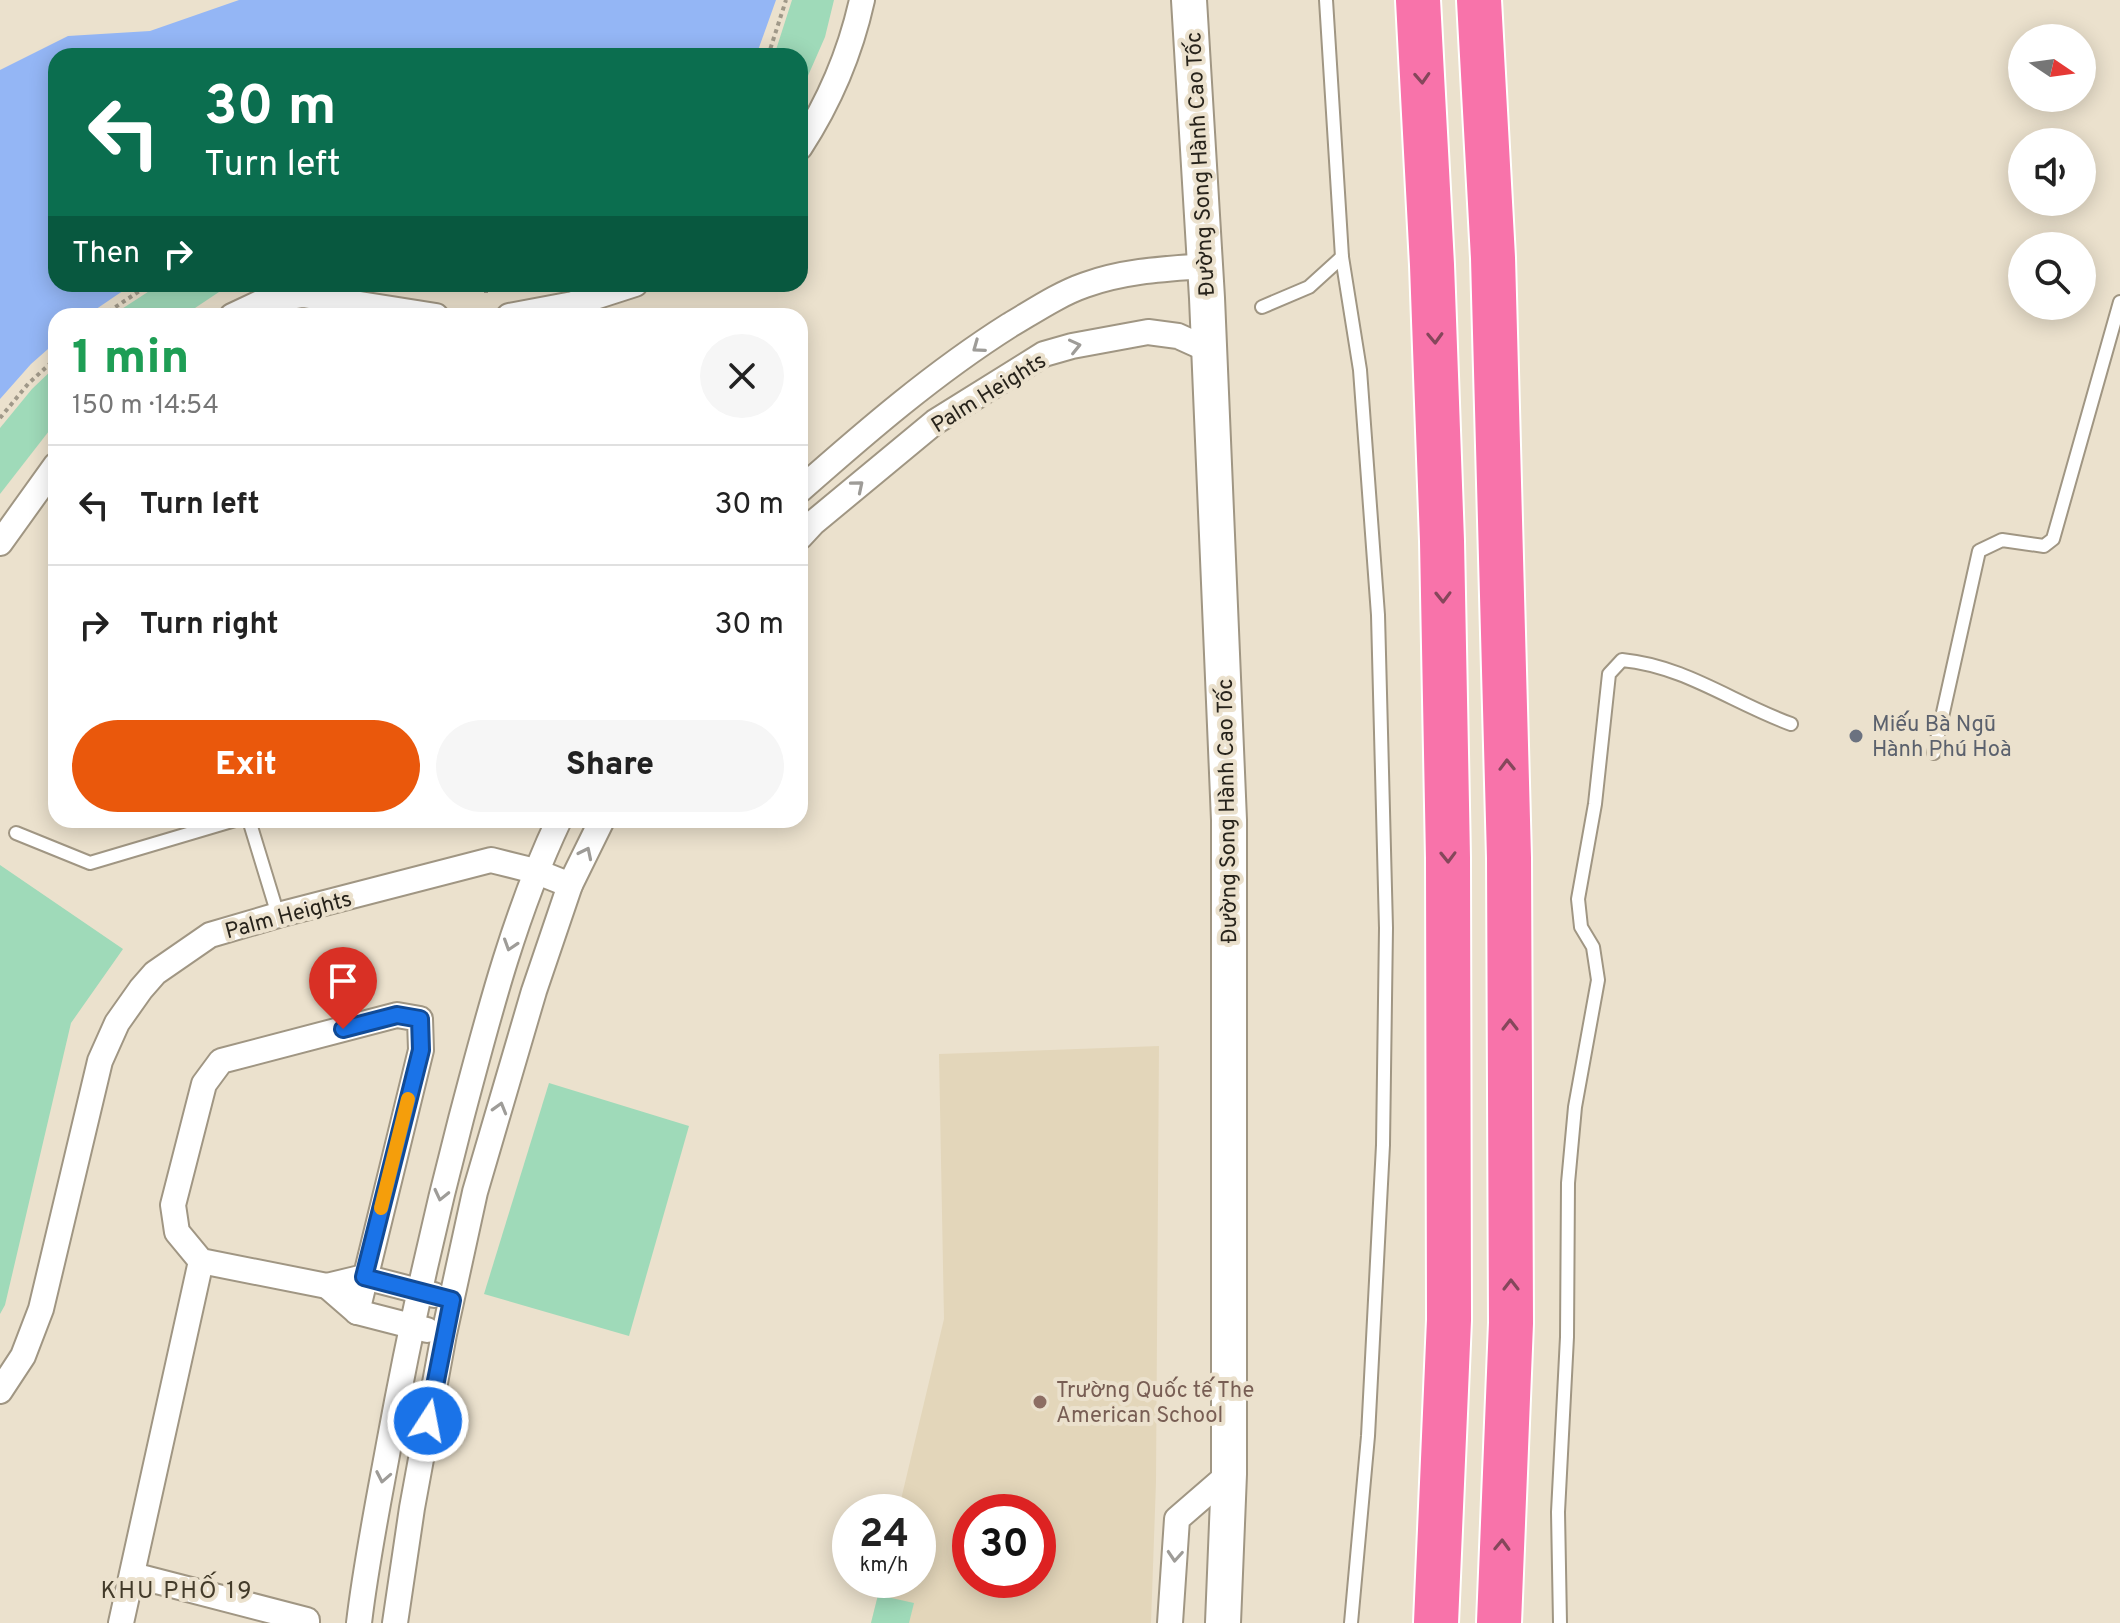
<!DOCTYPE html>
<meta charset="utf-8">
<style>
:root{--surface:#fff;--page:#f6f6f6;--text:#222;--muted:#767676;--line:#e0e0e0;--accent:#ea580c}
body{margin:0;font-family:Overpass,sans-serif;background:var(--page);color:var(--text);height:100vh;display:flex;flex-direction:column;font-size:30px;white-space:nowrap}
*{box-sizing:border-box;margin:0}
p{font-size:26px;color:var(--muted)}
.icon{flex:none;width:44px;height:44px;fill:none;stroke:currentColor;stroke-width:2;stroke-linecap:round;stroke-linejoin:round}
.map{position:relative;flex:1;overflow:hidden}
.panel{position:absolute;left:48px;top:308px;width:760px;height:520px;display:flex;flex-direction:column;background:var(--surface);border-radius:24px;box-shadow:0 4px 20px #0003}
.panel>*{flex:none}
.hud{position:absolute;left:48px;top:48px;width:760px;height:244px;border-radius:24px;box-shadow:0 4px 20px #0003;background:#0b6e4f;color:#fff;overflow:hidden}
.needle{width:52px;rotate:103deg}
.controls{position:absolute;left:2008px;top:24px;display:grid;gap:16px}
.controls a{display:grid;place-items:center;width:88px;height:88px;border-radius:50%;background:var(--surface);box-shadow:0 4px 20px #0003;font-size:40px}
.speed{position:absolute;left:832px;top:1494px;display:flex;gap:16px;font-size:40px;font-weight:700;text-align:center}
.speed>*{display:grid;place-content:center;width:104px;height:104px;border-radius:50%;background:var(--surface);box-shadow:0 4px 20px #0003;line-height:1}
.speed small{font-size:20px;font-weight:400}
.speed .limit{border:12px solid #d22;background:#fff;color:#111}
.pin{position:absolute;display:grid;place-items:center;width:68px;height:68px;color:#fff;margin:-82px -34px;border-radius:50% 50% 50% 0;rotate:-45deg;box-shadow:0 0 8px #0007}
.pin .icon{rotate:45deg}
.me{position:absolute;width:88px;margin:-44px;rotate:11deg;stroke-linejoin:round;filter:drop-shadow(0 0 6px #0008)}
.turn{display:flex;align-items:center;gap:28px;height:168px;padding:0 24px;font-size:36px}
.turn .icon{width:104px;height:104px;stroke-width:2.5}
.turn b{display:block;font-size:56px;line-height:68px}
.then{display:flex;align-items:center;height:76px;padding:0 24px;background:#0003;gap:16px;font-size:30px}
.round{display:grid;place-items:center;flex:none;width:84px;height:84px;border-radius:42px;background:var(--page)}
.head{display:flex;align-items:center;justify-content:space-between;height:136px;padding:0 24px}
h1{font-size:48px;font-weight:800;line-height:60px;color:#1e9e55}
.primary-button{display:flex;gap:16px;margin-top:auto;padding:16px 24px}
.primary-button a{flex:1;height:92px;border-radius:48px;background:var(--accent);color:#fff;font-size:32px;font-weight:800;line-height:92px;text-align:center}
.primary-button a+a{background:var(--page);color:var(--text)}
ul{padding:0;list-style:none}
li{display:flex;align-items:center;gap:24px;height:120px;padding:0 24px;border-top:2px solid var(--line)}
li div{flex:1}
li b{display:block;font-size:30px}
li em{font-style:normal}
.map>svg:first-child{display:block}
</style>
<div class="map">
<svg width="2120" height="1623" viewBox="0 0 2120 1623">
<rect width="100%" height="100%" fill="#ebe1cd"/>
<path fill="#e3d6ba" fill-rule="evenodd" d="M1159 1046 1156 1482 1151 1623H871L882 1580H918V1512H898L944 1319 939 1054ZM970 1512H1038V1580H970Z"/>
<g fill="#9fdab9">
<polygon points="792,0 834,0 825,37 800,94 800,56 774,56"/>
<polygon points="160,284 231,284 183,316 111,316"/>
<polygon points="56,366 56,422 0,494 0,428 32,389"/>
<polygon points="0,865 123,949 71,1023 5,1305 0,1314"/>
<polygon points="549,1083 689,1126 629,1336 484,1294"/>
<polygon points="878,1595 914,1603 909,1623 871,1623"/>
</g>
<polygon fill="#94b6f5" points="239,0 776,0 756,56 56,56 56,284 133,284 86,316 56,316 56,342 31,364 0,399 0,70 68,36 150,31"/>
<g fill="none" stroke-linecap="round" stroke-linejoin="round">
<defs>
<g id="service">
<polyline points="1326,0 1342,257 1360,370 1378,615 1386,928 1383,1145 1368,1436 1351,1623"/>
<polyline points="1262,307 1309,287 1342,257"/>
<polyline points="1934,753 1979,551 2002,540 2044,546 2053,539 2120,302"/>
<polyline points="249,820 278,915"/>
<polyline points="16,833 90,863 235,820"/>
<path d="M1560 1623 1558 1512 1567 1337 1568 1183 1575 1107 1598 980 1593 947 1581 927 1578 899 1595 804 1609 674 1622 660C1685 666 1733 703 1791 724"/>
</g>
<g id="minor">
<path d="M800 147C830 101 850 54 862 0"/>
<polyline points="232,316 264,301 303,295 436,316"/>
<polyline points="509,316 573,304 635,284"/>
<path d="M800 490C867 431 934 373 1010 325 1034 311 1059 294 1085 285 1124 271 1164 269 1205 266"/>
<polyline points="800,537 813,523 935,422 1044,354 1072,346 1148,332 1178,336 1209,350"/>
<polyline points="0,543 56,465"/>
<polyline points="327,1286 201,1261 177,1232 173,1205 204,1084 221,1061 397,1015 420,1019 421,1050 357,1312"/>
<polyline points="427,1330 357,1312 327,1286 364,1277 434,1295"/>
<polyline points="0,1391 23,1356 41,1309 100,1061 117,1023 141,989 155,973 210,935 278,915 491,860 535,871 570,885"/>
<polyline points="133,1575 307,1620 307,1623"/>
<polyline points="121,1623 201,1261"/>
<path d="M359 1623C366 1563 378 1504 389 1444 409 1335 433 1226 461 1119 488 1017 514 915 559 820"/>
<polyline points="395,1623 412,1508 444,1334 475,1192 534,991 570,885 602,820"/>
<polyline points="1170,1623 1177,1519 1229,1474"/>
</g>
<polyline id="secondary" points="1189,0 1207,298 1229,820 1229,1474 1223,1623"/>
<g id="motorway">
<polyline points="1418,0 1432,265 1442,541 1448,858 1449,1320 1436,1623"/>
<polyline points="1479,0 1493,258 1509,858 1511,1323 1499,1623"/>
</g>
</defs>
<use href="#service" stroke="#a09683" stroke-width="16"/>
<use href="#minor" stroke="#a09683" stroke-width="28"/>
<use href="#secondary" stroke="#a09683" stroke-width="38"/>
<use href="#motorway" stroke="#fff" stroke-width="48"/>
<g stroke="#a09989" stroke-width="4" stroke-dasharray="4 4" stroke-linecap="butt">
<polyline points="768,56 786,0"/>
<polyline points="486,284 486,293"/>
<polyline points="102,316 150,284"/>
<polyline points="0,418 28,384 56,358"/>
</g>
<use href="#service" stroke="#fff" stroke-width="12"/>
<use href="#minor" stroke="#fff" stroke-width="24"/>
<use href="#secondary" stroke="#fff" stroke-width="34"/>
<use href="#motorway" stroke="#f873aa" stroke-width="44"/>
</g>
<defs><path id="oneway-chevron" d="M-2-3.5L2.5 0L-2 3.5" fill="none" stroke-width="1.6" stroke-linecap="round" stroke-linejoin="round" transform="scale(2)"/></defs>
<g stroke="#85475b">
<use href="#oneway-chevron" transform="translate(1422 78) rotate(87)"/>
<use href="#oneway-chevron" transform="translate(1435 338) rotate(88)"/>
<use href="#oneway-chevron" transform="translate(1443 597) rotate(89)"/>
<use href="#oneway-chevron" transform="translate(1507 765) rotate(-91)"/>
<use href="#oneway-chevron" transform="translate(1448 857) rotate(89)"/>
<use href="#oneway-chevron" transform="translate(1510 1025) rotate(-90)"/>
<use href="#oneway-chevron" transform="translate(1511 1285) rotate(-90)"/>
<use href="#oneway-chevron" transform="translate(1502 1545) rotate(-88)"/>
</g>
<g stroke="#9e9c98">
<use href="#oneway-chevron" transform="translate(1075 346) rotate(-13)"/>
<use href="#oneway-chevron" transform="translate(978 347) rotate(144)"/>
<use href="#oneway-chevron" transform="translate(858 486) rotate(-40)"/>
<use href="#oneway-chevron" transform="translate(586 853) rotate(-64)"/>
<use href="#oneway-chevron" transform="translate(510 945) rotate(108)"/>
<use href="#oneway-chevron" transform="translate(500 1108) rotate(-74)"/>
<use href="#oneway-chevron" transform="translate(441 1195) rotate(103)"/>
<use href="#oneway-chevron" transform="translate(383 1477) rotate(101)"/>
<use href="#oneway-chevron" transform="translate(1175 1556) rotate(94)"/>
</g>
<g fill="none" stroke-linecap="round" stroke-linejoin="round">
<defs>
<polyline id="route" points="343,1029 397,1015 420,1019 421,1050 364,1277 452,1300 428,1421"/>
</defs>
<use href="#route" stroke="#114b97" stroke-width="20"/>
<use href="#route" stroke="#1a73e8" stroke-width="14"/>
<polyline stroke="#f59e0b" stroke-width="14" points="381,1208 408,1099"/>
</g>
<circle fill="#6b7280" stroke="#ebe1cd" stroke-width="3" cx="1856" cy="736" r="8"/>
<circle fill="#8d6e63" stroke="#ebe1cd" stroke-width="3" cx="1040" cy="1402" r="8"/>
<g text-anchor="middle" stroke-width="8" stroke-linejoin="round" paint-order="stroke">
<g font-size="22" fill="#27231b" stroke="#ebe1cd">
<text transform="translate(1199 164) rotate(-93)" y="8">Đường Song Hành Cao Tốc</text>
<text transform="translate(988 392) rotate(-32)" y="8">Palm Heights</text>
<text transform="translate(1226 811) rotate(-91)" y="8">Đường Song Hành Cao Tốc</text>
<text transform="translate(288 914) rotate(-15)" y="8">Palm Heights</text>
</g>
<g font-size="22" fill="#5b616d" stroke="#ebe1cd" text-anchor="start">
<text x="1872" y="731">Miếu Bà Ngũ<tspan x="1872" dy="25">Hành Phú Hoà</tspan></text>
</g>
<g font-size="22" fill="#785e54" stroke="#ebe1cd" text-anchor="start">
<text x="1056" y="1397">Trường Quốc tế The<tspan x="1056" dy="25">American School</tspan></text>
</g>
<g font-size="24" letter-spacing="2" fill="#433b2a" stroke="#ebe1cd">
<text x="177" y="1598">KHU PHỐ 19</text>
</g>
</g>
</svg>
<div class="controls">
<a><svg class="needle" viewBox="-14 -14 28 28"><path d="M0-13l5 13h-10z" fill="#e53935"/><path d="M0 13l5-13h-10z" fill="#767676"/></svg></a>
<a><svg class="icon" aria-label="sound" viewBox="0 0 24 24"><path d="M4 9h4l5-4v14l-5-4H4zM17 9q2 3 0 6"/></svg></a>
<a><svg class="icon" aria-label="search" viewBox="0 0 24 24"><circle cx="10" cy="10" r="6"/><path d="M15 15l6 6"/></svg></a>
</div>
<div class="speed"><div>24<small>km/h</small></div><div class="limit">30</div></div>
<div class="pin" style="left:343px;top:1029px;background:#d93025"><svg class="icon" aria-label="arrive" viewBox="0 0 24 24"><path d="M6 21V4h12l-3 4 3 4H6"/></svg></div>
<svg class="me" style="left:428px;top:1421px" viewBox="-20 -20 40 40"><circle r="17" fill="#1a73e8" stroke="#fff" stroke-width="3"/><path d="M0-11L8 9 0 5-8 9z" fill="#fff"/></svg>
<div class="hud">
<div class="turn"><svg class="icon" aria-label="left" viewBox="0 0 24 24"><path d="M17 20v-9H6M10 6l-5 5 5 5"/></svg><div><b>30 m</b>Turn left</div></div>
<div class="then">Then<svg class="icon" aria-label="right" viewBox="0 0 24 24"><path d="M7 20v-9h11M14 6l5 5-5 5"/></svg></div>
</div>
<section class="panel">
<div class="head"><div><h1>1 min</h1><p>150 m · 14:54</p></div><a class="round"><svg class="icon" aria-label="close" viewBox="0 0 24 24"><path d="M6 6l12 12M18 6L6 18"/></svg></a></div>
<ul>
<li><svg class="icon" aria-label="left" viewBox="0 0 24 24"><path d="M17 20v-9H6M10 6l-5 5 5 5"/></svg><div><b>Turn left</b></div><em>30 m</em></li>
<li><svg class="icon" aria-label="right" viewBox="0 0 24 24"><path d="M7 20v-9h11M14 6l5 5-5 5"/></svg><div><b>Turn right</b></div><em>30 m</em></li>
</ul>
<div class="primary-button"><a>Exit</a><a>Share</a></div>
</section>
</div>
